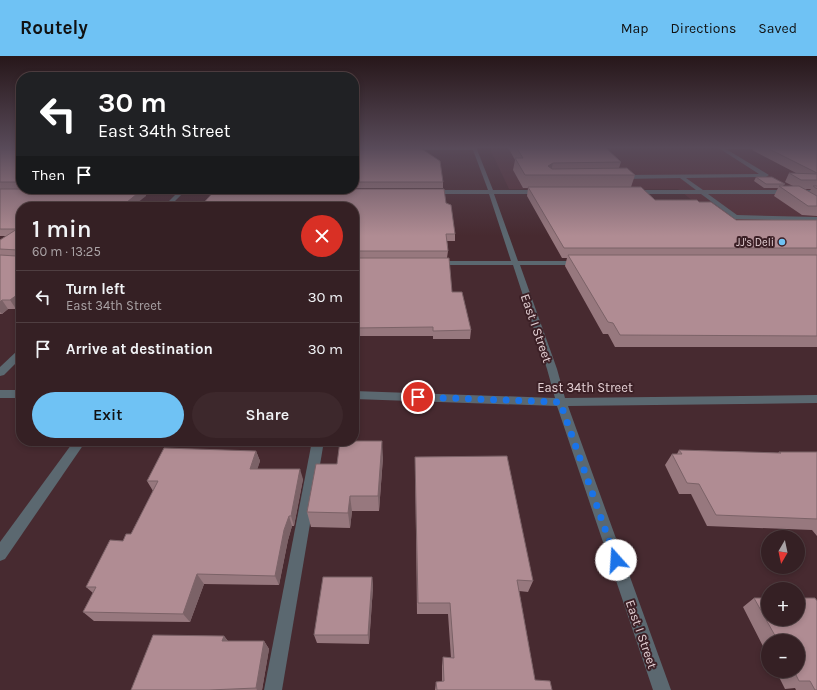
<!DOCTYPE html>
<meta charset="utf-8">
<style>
:root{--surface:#352024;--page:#3d282c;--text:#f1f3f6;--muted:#aaa3a6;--line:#4f3e41;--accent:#6fc2f4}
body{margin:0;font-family:Karla,sans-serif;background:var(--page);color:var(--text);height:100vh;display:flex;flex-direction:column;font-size:15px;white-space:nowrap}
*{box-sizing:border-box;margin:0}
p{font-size:13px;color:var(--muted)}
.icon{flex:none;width:22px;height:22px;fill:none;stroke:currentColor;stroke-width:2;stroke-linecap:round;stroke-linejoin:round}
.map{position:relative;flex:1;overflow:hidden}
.sheet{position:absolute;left:16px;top:146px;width:343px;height:244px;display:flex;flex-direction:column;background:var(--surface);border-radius:16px;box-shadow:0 2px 6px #0003,0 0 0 1px var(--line)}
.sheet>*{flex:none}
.hud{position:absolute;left:16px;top:16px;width:343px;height:122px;border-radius:16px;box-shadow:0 2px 6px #0003,0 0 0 1px var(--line);background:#202124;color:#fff;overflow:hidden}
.needle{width:26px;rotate:189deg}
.tools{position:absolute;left:761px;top:474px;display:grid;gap:8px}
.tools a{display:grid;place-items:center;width:44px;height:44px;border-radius:50%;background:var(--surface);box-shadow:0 2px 6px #0003,0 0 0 1px var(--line);font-size:20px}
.pin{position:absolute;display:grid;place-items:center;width:34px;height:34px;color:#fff;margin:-17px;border:2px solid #fff;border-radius:50%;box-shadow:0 1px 4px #0007}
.me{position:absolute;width:44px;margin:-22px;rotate:341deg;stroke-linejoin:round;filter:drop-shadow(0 0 3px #0008)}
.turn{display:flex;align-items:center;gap:14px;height:84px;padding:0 16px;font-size:18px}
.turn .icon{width:52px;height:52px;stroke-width:2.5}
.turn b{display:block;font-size:28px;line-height:34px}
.then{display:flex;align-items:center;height:38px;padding:0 16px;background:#0003;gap:8px;font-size:15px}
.round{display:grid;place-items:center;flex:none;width:42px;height:42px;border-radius:21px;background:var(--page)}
.summary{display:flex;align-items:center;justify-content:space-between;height:68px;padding:0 16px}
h1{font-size:24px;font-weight:600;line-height:30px}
.button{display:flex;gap:8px;margin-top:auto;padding:8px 16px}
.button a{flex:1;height:46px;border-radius:24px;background:var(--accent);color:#111;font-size:16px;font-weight:600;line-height:46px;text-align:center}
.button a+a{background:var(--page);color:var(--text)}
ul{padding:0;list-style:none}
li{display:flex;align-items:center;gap:12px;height:52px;padding:0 16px;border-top:1px solid var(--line)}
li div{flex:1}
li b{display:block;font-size:15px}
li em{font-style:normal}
header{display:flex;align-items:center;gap:24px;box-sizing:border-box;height:56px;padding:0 20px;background:var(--accent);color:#111}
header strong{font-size:19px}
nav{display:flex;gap:22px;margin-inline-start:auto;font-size:14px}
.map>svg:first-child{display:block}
</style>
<header>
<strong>Routely</strong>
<nav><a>Map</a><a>Directions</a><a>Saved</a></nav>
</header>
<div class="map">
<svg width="817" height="634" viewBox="0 0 817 634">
<rect width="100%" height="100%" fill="#472a30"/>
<polygon fill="#553038" points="489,91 817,91 817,245 678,133 509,133"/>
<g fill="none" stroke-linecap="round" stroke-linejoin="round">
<g fill="#5b6870" fill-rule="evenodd">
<polygon points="476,91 493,134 540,134 543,136 540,138 494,138 518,205 578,205 582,207 578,209 520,209 557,313 565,342 817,339 817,347 568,350 671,634 653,634 557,350 354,343 354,335 555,342 547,313 513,209 436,209 432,207 436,205 511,205 489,138 432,138 429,136 432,134 488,134 473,94 408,94 406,93 408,92"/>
<polygon points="717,91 769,91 767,93 726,93 769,119 766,121 686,122 703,134 817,134 817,138 708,138 737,159 817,161 817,165 735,163 701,138 634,138 631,136 634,134 696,134 680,122 622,123 619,121 622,119 759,118"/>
<polygon points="181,133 226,134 229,136 226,138 182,138 169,151 163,151 176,138 132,138 129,136 132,134 180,134"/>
<polygon points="21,293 21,302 4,319 0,320 0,311 18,294"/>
<rect x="0" y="334" width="21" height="8"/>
<polygon points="74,385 86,385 5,503 0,505 0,486"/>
<polygon points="312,385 324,385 282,634 264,634"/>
</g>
</g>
<g fill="#97787e" fill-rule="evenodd">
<polygon points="0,91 21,91 21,133 143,133 146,140 21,151 21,249 16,253 8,253 2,258 0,258 0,184 6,180 0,180"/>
<polygon points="354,91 443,126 443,132 354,132"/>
<polygon points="508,91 605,91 621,106 619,112 635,119 631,131 655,144 699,146 736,164 817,164 817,291 615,291 608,278 603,278 565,210 567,202 562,202 527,140 528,132 523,132 513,114 515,104"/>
<path d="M754 91H817V160L802 159 774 140 778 132H764L754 125 756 121 785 128 783 130H793L785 126 789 117H796L752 94ZM803 133H811L809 136Z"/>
<polygon points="446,147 455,178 455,185 447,185 448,195 447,202 452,236 471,274 470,283 433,283 433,280 354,280 354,151"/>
<polygon points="679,394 778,397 779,396 817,396 817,480 812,474 707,470 691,438 679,438 665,409 672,398 677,398"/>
<polygon points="256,395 260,405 257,413 303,423 294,470 292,470 288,484 279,529 204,528 190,566 94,565 83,556 93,537 86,531 123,485 131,478 153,435 147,425"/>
<polygon points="383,401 379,455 352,455 350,472 311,471 307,456 337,408"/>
<polygon points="415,401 533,525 528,536 519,535 535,624 552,634 435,634 436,626 442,626 442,610 443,601 451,602 448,558 417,558"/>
<polygon points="372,521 373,531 369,588 317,587 314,579"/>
<polygon points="754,542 768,542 768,563 798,563 798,542 815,542 817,545 817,634 796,634 795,632 785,633 776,615 798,615 798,585 768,585 768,600 743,551"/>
<polygon points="224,580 228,585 264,585 269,593 262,634 131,634"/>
</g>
<g fill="#7b6267">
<polygon points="553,107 550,119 548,110"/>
<polygon points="143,133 146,140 132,151 121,151"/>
<polygon points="21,236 21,249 16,253 10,244"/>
<polygon points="2,244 8,253 2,258 0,256 0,246"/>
<polygon points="382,385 383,401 379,455 378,440"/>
<polygon points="256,395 260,405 254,424 250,413"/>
<polygon points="300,413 303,423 294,470 291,460"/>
<polygon points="350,440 352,455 350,472 348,457"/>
<polygon points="289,460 292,470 288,484 279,529 275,520 284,474"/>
<polygon points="197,518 204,528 190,566 183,558"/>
<polygon points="372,521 373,531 369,588 368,579"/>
<polygon points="224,580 230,588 222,585"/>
<polygon points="264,585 269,593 262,634 257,634 256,632"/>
</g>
<g fill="#b08c93" stroke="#7b6267">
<rect x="0" y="91" width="21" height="35"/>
<polygon points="354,91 419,91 440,105 443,126 354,126"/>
<polygon points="516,91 605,91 621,106 553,107 548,110 552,113 627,112 635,119 525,119 515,102 523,102"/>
<polygon points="765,91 817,91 817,117"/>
<polygon points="789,117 817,118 817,124 801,124"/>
<polygon points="756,121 772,121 785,128 766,128"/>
<polygon points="779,130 799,130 817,140 817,150 808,150"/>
<polygon points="813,130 817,130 817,133"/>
<polygon points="528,131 641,131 655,144 697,144 699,146 711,146 736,164 817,164 817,192 564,192"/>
<polygon points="0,133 143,133 121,151 21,151 21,236 10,244 2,244 0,246 0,199 16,200 18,194 0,193 0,184 17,173 0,173"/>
<polygon points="216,133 444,133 446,147 451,149 455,178 446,178 448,195 354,195 354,151 200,151"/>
<polygon points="568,199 817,199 817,280 620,279 613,267 608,266"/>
<polygon points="354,202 449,202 452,236 462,236 471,274 433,275 433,271 354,272"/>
<polygon points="340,385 382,385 378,440 350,440 348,457 307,456 316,408 337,408"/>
<polygon points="164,392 256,395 250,413 300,413 291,460 289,460 284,474 275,520 197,518 183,558 83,556 96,531 86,531 110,484 123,485 126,478 131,478 158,425 147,425"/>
<polygon points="679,394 781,397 779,396 817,396 817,463 716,459 699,428 687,427 672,398 682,398"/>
<polygon points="507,400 533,525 517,524 535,624 550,625 552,634 437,634 436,626 444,625 443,601 454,602 450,547 418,547 415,401"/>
<polygon points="323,521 372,521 368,579 314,579"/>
<polygon points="754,542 768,542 768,563 798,563 798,542 815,542 817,545 817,634 815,634 810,625 799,625 794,615 798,615 798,585 778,585"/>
<polygon points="153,579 224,580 222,585 264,585 256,632 209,634 131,634"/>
</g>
<linearGradient id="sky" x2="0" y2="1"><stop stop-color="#27171a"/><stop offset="0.51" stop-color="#584a59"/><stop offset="1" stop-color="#584a59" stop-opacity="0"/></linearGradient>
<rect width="817" height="180" fill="url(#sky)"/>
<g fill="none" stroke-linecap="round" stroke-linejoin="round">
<polyline stroke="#1a73e8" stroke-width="7" stroke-dasharray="0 12.6" points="418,341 560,346 616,504"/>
</g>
<circle fill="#6fc2f4" stroke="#3c2026" stroke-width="1.5" cx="782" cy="186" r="4"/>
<g text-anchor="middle" stroke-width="4" stroke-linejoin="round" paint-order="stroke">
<g font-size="11" fill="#e4d0d4" stroke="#3c2026" text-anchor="end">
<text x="774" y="190">JJ's Deli</text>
</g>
<g font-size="13" fill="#e4d0d4" stroke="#3c2026">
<text transform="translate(537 272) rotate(71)" y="5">East I Street</text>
<text x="585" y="336">East 34th Street</text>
<text transform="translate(642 578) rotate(71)" y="5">East I Street</text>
</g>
</g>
</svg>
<div class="tools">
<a><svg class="needle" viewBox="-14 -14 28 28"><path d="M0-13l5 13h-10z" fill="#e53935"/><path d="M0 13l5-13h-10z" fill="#aaa3a6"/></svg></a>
<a>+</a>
<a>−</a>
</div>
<div class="pin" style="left:418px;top:341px;background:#d93025"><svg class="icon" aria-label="arrive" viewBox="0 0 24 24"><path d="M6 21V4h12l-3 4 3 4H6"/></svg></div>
<svg class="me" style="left:616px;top:504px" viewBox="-20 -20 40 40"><circle r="19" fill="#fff"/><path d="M0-13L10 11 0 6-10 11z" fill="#1a73e8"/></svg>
<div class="hud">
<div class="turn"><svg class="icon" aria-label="left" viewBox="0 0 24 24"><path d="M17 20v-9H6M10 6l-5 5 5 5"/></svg><div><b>30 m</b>East 34th Street</div></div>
<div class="then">Then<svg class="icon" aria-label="arrive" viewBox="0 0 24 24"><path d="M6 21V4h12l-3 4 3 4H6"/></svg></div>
</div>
<section class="sheet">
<div class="summary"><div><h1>1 min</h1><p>60 m · 13:25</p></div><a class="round" style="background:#d93025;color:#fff"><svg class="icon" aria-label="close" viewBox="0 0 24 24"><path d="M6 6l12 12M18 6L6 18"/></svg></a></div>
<ul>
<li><svg class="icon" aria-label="left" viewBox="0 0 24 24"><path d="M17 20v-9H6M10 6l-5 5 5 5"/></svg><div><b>Turn left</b><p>East 34th Street</p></div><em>30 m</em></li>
<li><svg class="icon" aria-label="arrive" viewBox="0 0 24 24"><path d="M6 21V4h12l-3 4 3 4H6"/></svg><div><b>Arrive at destination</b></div><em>30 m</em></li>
</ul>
<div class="button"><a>Exit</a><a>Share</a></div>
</section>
</div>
